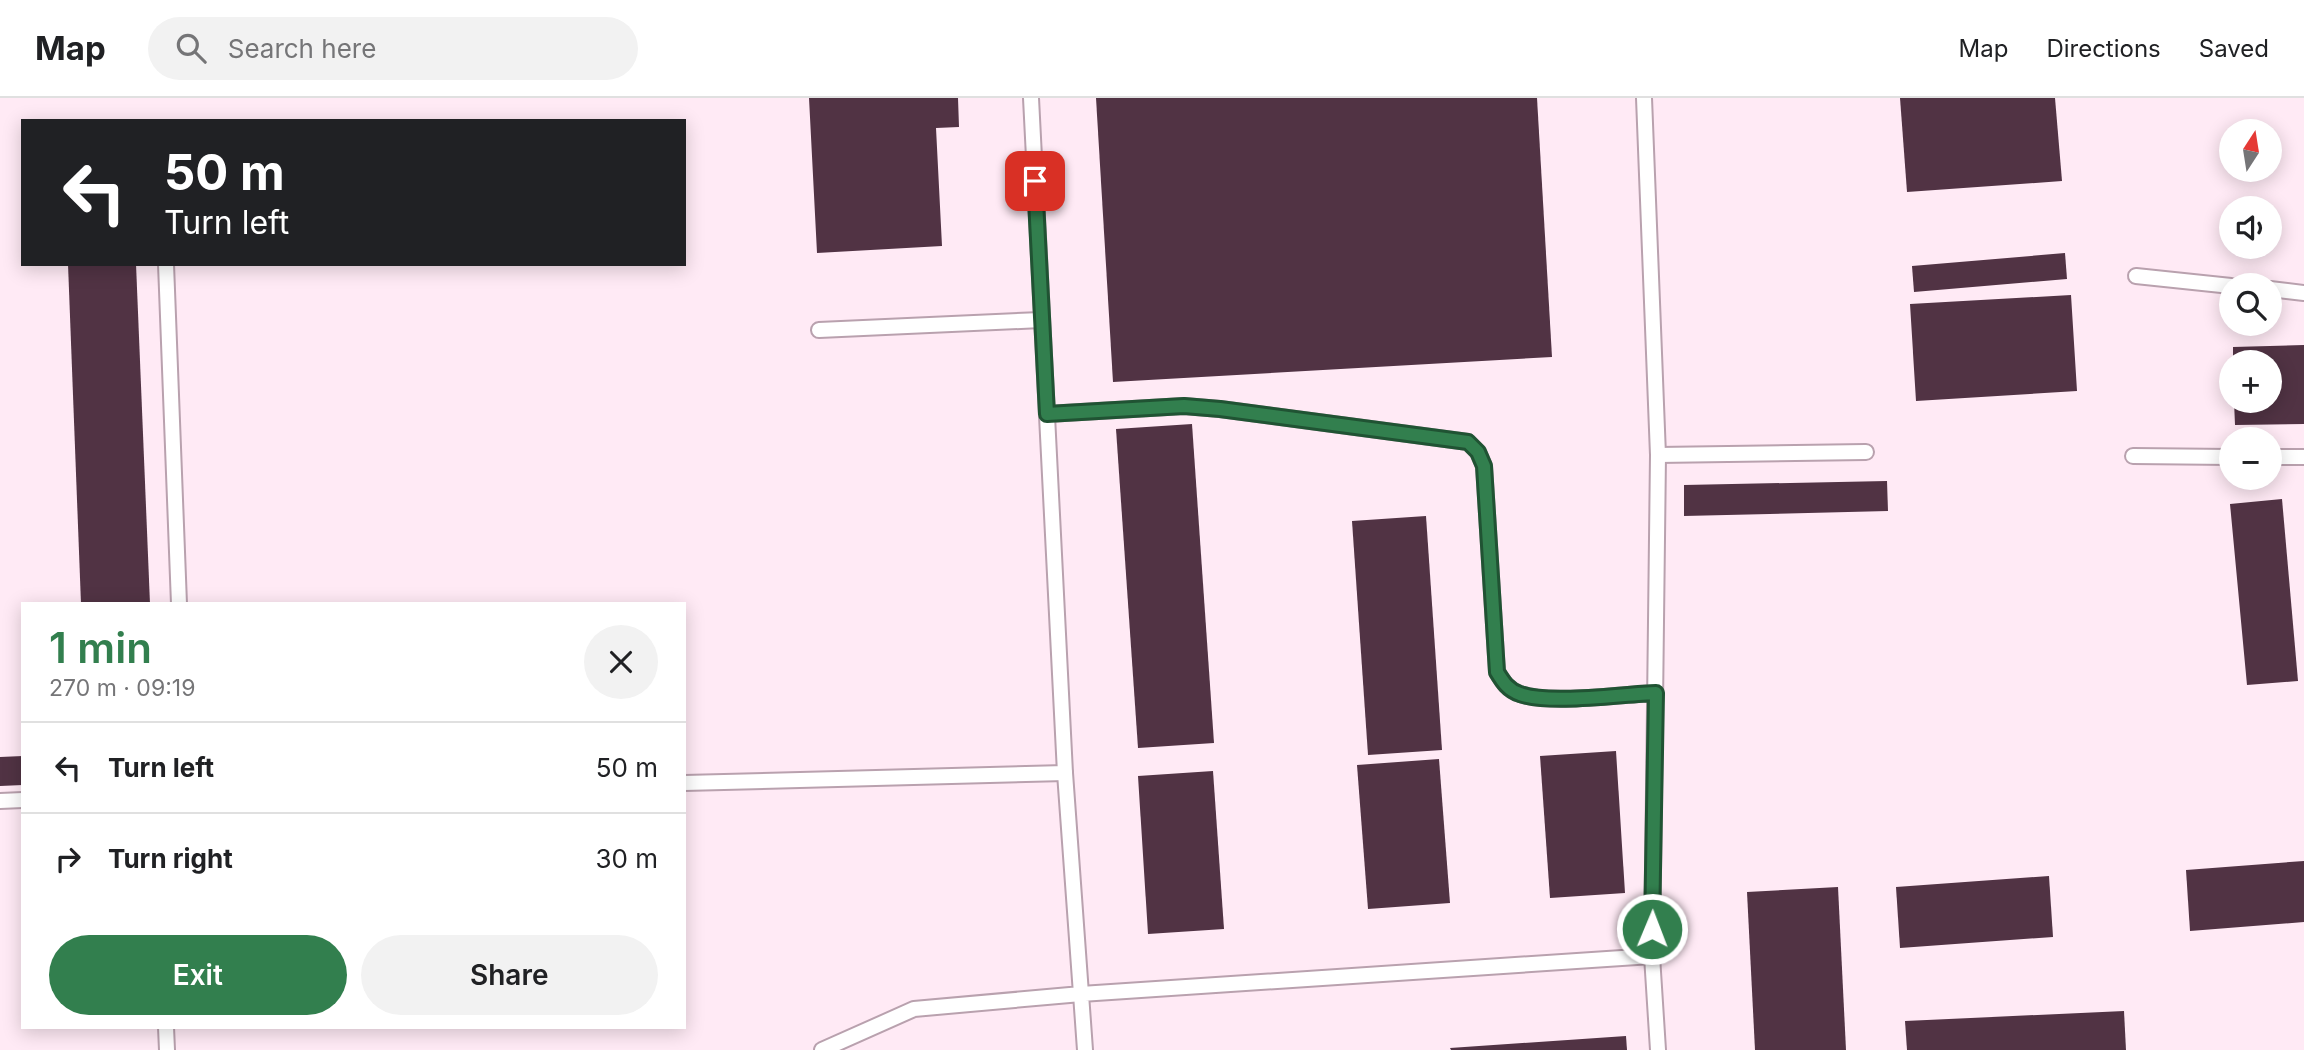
<!DOCTYPE html>
<meta charset="utf-8">
<style>
:root{--surface:#fff;--page:#f2f2f2;--text:#202124;--muted:#757577;--line:#e0e0e0;--accent:#327f4e}
body{margin:0;font-family:Inter,sans-serif;background:var(--page);color:var(--text);height:100vh;display:flex;flex-direction:column;font-size:26px;white-space:nowrap}
*{box-sizing:border-box;margin:0}
p{font-size:23px;color:var(--muted)}
.icon{flex:none;width:38px;height:38px;fill:none;stroke:currentColor;stroke-width:2;stroke-linecap:round;stroke-linejoin:round}
.map{position:relative;flex:1;overflow:hidden}
.details{position:absolute;left:21px;top:504px;width:665px;height:427px;display:flex;flex-direction:column;background:var(--surface);border-radius:0px;box-shadow:0 4px 18px #0003}
.details>*{flex:none}
.banner{position:absolute;left:21px;top:21px;width:665px;height:147px;border-radius:0px;box-shadow:0 4px 18px #0003;background:#202124;color:#fff;overflow:hidden}
.needle{width:46px;rotate:12deg}
.tools{position:absolute;left:2219px;top:21px;display:grid;gap:14px}
.tools a{display:grid;place-items:center;width:63px;height:63px;border-radius:50%;background:var(--surface);box-shadow:0 4px 18px #0003;font-size:35px}
.pin{position:absolute;display:grid;place-items:center;width:60px;height:60px;color:#fff;margin:-30px;border-radius:14px;box-shadow:0 4px 10px #0006}
.me{position:absolute;width:77px;margin:-38px;rotate:1deg;stroke-linejoin:round;filter:drop-shadow(0 0 5px #0008)}
.turn{display:flex;align-items:center;gap:24px;height:147px;padding:0 28px;font-size:32px}
.turn .icon{width:91px;height:91px;stroke-width:2.5}
.turn b{display:block;font-size:49px;line-height:60px}
.round{display:grid;place-items:center;flex:none;width:74px;height:74px;border-radius:37px;background:var(--page)}
.head{display:flex;align-items:center;justify-content:space-between;height:119px;padding:0 28px}
h1{font-size:42px;font-weight:600;line-height:52px;color:var(--accent)}
.cta{display:flex;gap:14px;margin-top:auto;padding:14px 28px}
.cta a{flex:1;height:80px;border-radius:42px;background:var(--accent);color:#fff;font-size:28px;font-weight:600;line-height:80px;text-align:center}
.cta a+a{background:var(--page);color:var(--text)}
ul{padding:0;list-style:none}
li{display:flex;align-items:center;gap:21px;height:91px;padding:0 28px;border-top:2px solid var(--line)}
li div{flex:1}
li b{display:block;font-size:26px}
li em{font-style:normal}
header{display:flex;align-items:center;gap:42px;box-sizing:border-box;height:98px;padding:0 35px;background:var(--surface);border-bottom:2px solid var(--line)}
header strong{font-size:33px}
nav{display:flex;gap:38px;margin-inline-start:auto;font-size:24px}
.search{width:490px;height:63px;background:var(--page);display:flex;align-items:center;gap:18px;box-sizing:border-box;padding:0 24px;border-radius:38px;color:var(--muted);font-size:26px}
.map>svg:first-child{display:block}
</style>
<header>
<strong>Map</strong>
<div class="search"><svg class="icon" aria-label="search" viewBox="0 0 24 24"><circle cx="10" cy="10" r="6"/><path d="M15 15l6 6"/></svg>Search here</div>
<nav><a>Map</a><a>Directions</a><a>Saved</a></nav>
</header>
<div class="map">
<svg width="2304" height="952" viewBox="0 0 2304 952">
<rect width="100%" height="100%" fill="#ffeaf5"/>
<g fill="#513344">
<polygon points="809,0 958,0 959,29 936,30 942,148 817,155"/>
<polygon points="1096,0 1537,0 1552,259 1113,284"/>
<polygon points="1900,0 2055,0 2062,83 1907,94"/>
<polygon points="2065,155 2067,181 1914,194 1912,168"/>
<polygon points="68,166 136,166 150,506 81,506"/>
<polygon points="2071,197 2077,293 1916,303 1910,206"/>
<polygon points="2304,247 2304,326 2235,327 2234,303 2270,303 2270,264 2233,264 2233,249"/>
<polygon points="2225,277 2231,277 2231,302 2226,302"/>
<polygon points="1192,326 1214,645 1138,650 1116,331"/>
<polygon points="1887,383 1888,413 1684,418 1684,387"/>
<polygon points="2282,401 2298,583 2247,587 2230,406"/>
<polygon points="1426,418 1442,652 1368,657 1352,423"/>
<polygon points="1616,653 1625,795 1550,800 1540,658"/>
<polygon points="23,658 23,687 0,688 0,659"/>
<polygon points="1439,661 1450,805 1368,811 1357,667"/>
<polygon points="1213,673 1224,831 1148,836 1138,678"/>
<polygon points="2304,763 2304,824 2190,833 2186,772"/>
<polygon points="2049,778 2053,839 1900,850 1896,789"/>
<polygon points="1838,789 1846,952 1755,952 1747,794"/>
<polygon points="2124,913 2126,952 1907,952 1905,923"/>
<polygon points="1626,938 1627,952 1451,952 1450,950"/>
</g>
<g fill="none" stroke-linecap="round" stroke-linejoin="round">
<defs>
<g id="lane">
<polyline points="1644,0 1658,357 1652,858 1658,952"/>
<polyline points="166,166 179,506"/>
<polyline points="2136,178 2231,188"/>
<polyline points="2270,191 2304,195"/>
<polyline points="819,232 1041,222"/>
<path d="M1047 316 1184 308 1220 311 1468 344 1478 354 1484 368 1497 574C1503 584 1508 592 1520 596 1550 607 1622 596 1656 595"/>
<polyline points="1658,357 1866,354"/>
<polyline points="2133,358 2231,359"/>
<polyline points="2270,359 2304,359"/>
<polyline points="684,685 1065,675 1031,0"/>
<polyline points="0,703 23,702"/>
<polyline points="166,929 167,952"/>
<polyline points="822,952 914,911 1081,896 1065,675"/>
<polyline points="1085,952 1081,896 1652,858"/>
</g>
</defs>
<use href="#lane" stroke="#b9a1ae" stroke-width="18"/>
<use href="#lane" stroke="#fff" stroke-width="14"/>
</g>
<g fill="none" stroke-linecap="round" stroke-linejoin="round">
<defs>
<path id="route" d="M1035 83 1047 316 1184 308 1220 311 1468 344 1478 354 1484 368 1497 574C1503 584 1508 592 1520 596 1550 607 1622 596 1656 595L1652 831"/>
</defs>
<use href="#route" stroke="#205333" stroke-width="18"/>
<use href="#route" stroke="#327f4e" stroke-width="12"/>
</g>
</svg>
<div class="tools">
<a><svg class="needle" viewBox="-14 -14 28 28"><path d="M0-13l5 13h-10z" fill="#e53935"/><path d="M0 13l5-13h-10z" fill="#757577"/></svg></a>
<a><svg class="icon" aria-label="sound" viewBox="0 0 24 24"><path d="M4 9h4l5-4v14l-5-4H4zM17 9q2 3 0 6"/></svg></a>
<a><svg class="icon" aria-label="search" viewBox="0 0 24 24"><circle cx="10" cy="10" r="6"/><path d="M15 15l6 6"/></svg></a>
<a>+</a>
<a>−</a>
</div>
<div class="pin" style="left:1035px;top:83px;background:#d93025"><svg class="icon" aria-label="arrive" viewBox="0 0 24 24"><path d="M6 21V4h12l-3 4 3 4H6"/></svg></div>
<svg class="me" style="left:1652px;top:831px" viewBox="-20 -20 40 40"><circle r="17" fill="#327f4e" stroke="#fff" stroke-width="3"/><path d="M0-11L8 9 0 5-8 9z" fill="#fff"/></svg>
<div class="banner">
<div class="turn"><svg class="icon" aria-label="left" viewBox="0 0 24 24"><path d="M17 20v-9H6M10 6l-5 5 5 5"/></svg><div><b>50 m</b>Turn left</div></div>
</div>
<section class="details">
<div class="head"><div><h1>1 min</h1><p>270 m · 09:19</p></div><a class="round"><svg class="icon" aria-label="close" viewBox="0 0 24 24"><path d="M6 6l12 12M18 6L6 18"/></svg></a></div>
<ul>
<li><svg class="icon" aria-label="left" viewBox="0 0 24 24"><path d="M17 20v-9H6M10 6l-5 5 5 5"/></svg><div><b>Turn left</b></div><em>50 m</em></li>
<li><svg class="icon" aria-label="right" viewBox="0 0 24 24"><path d="M7 20v-9h11M14 6l5 5-5 5"/></svg><div><b>Turn right</b></div><em>30 m</em></li>
</ul>
<div class="cta"><a>Exit</a><a>Share</a></div>
</section>
</div>
